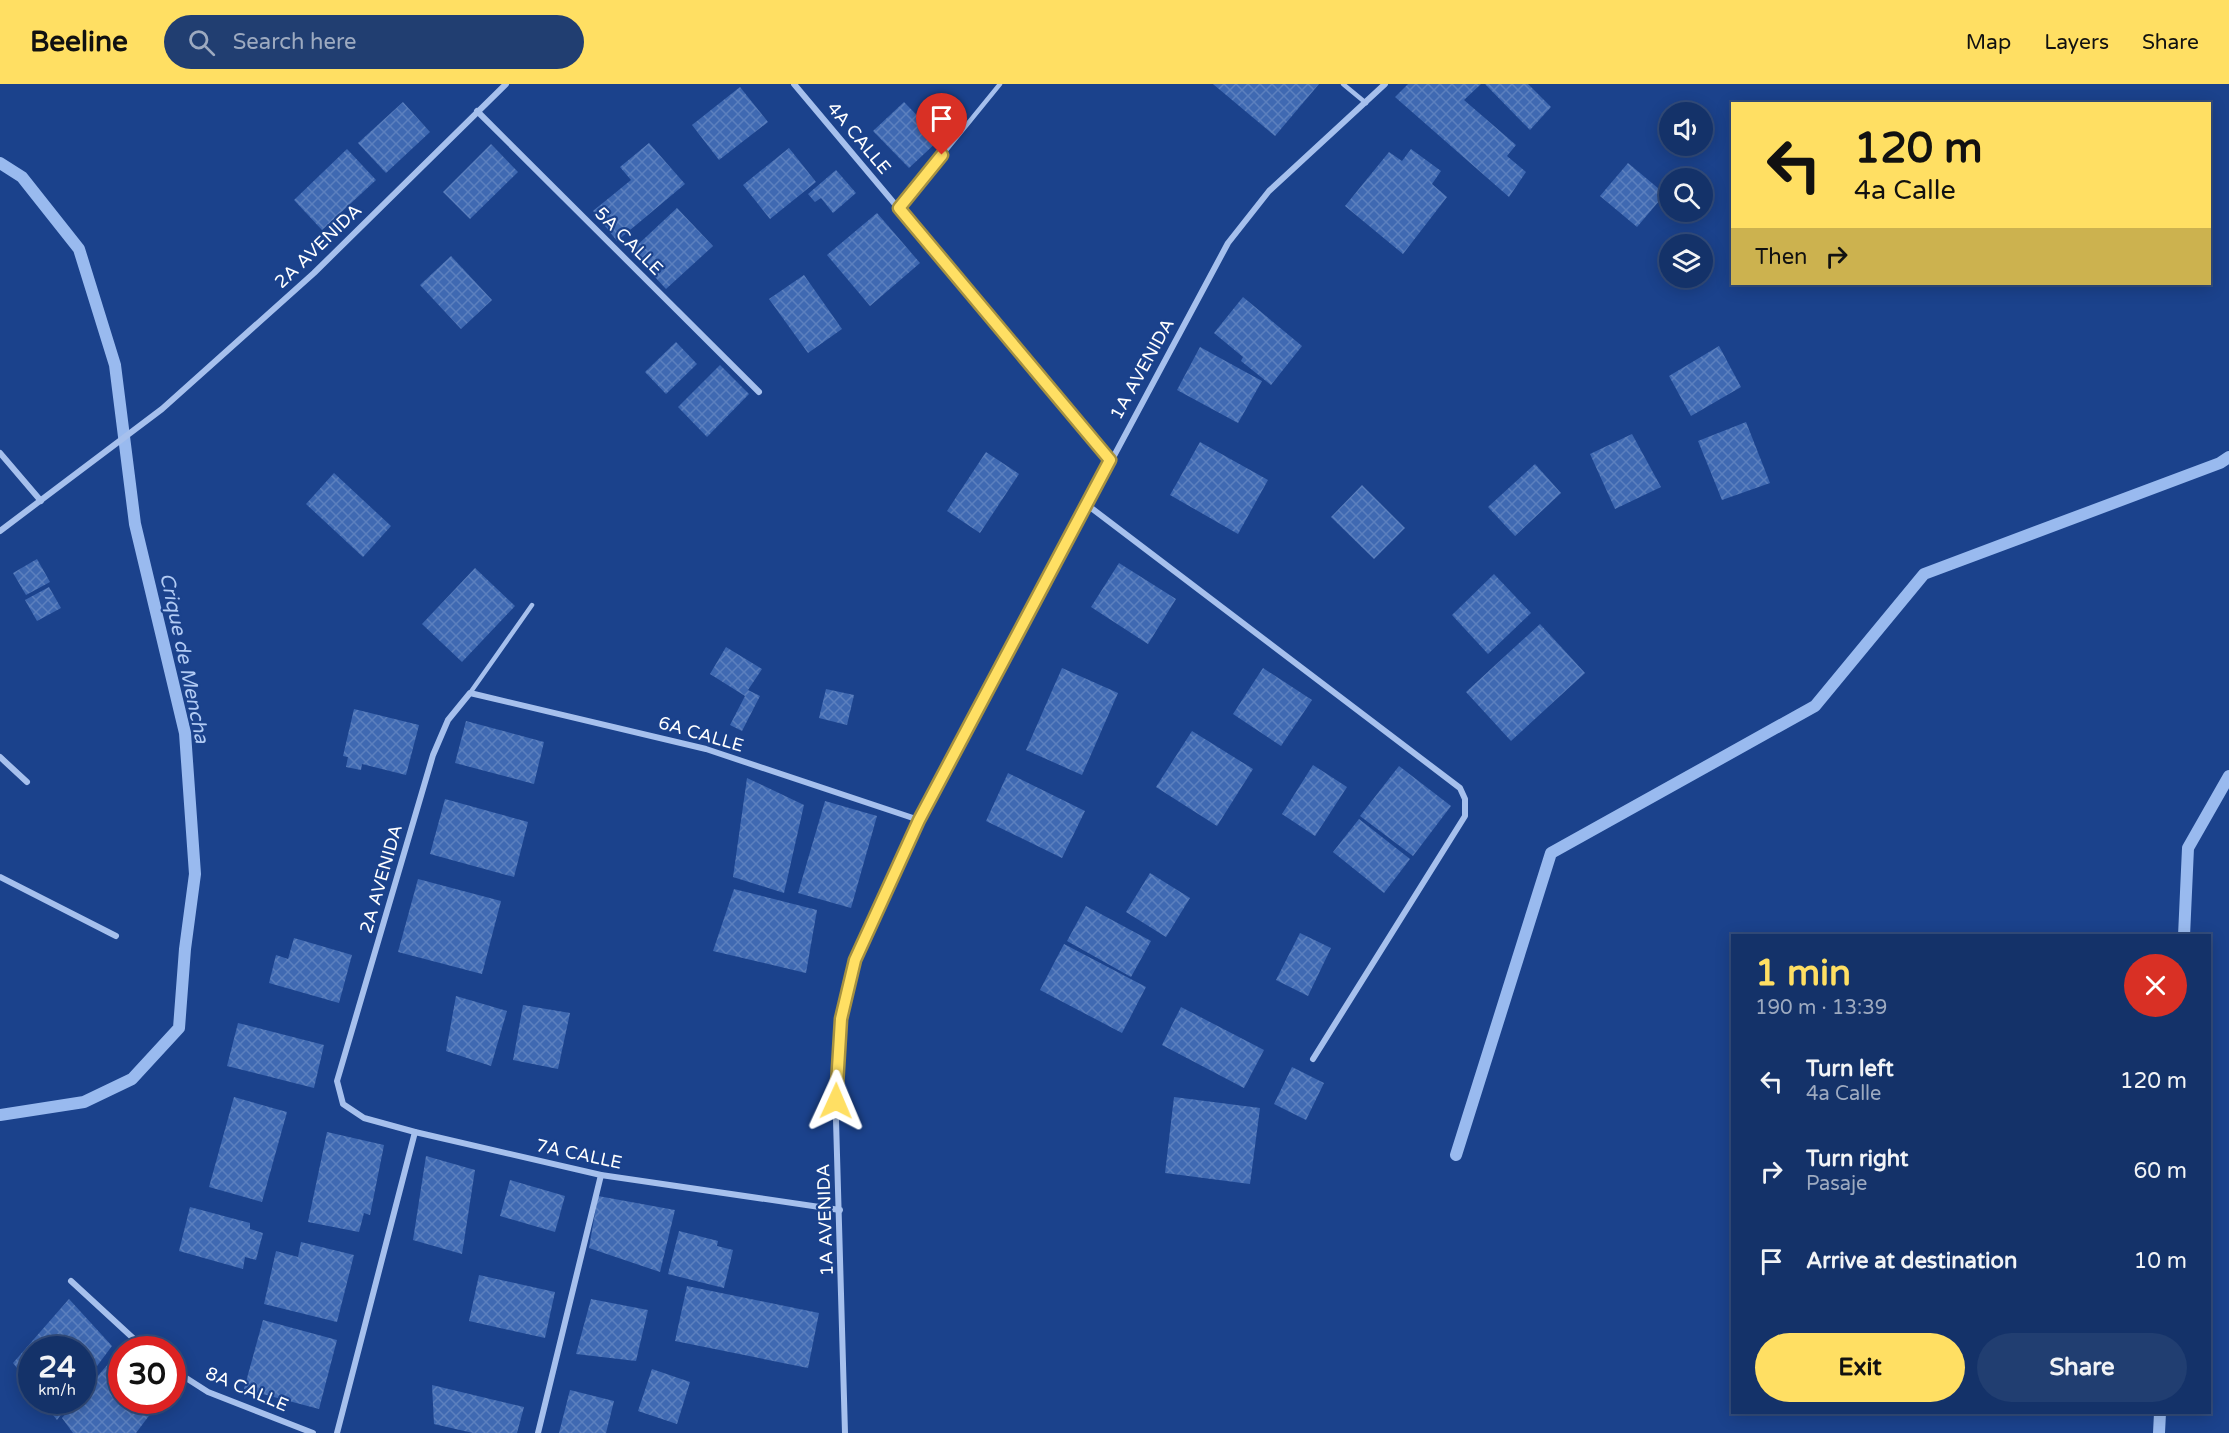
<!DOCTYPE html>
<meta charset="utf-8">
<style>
:root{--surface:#143269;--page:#213e71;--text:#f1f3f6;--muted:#9daac0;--line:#334d7d;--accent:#ffdf63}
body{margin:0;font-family:"Varela Round",sans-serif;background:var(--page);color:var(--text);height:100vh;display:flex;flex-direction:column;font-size:22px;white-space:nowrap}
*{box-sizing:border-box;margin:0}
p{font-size:20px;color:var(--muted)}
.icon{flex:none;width:33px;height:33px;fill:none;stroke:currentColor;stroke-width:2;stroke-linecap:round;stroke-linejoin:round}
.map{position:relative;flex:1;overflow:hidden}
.drawer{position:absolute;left:1731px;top:850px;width:480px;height:480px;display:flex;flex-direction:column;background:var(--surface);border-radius:0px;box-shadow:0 3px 15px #0003,0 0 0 2px var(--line)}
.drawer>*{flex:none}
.top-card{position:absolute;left:1731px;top:18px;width:480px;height:183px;border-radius:0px;box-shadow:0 3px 15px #0003,0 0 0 2px var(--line);background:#ffdf63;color:#111;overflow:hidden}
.controls{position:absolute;left:1659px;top:18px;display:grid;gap:12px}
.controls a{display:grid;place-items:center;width:54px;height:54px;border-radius:50%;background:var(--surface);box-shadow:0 3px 15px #0003,0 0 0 2px var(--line);font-size:30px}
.speed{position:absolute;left:18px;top:1252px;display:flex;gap:12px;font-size:30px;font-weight:700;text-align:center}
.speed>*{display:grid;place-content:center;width:78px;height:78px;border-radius:50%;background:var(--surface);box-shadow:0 3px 15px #0003,0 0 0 2px var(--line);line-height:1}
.speed small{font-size:15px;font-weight:400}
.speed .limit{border:9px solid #d22;background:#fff;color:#111}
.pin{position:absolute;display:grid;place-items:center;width:51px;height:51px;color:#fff;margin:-62px -26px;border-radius:50% 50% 50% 0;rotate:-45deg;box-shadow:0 0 6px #0007}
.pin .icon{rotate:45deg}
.me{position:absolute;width:66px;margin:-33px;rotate:1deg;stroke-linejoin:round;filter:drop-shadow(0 0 4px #0008)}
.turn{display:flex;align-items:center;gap:21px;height:126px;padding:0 24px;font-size:27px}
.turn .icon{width:78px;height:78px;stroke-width:2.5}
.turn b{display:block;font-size:42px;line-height:51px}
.then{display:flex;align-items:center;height:57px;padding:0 24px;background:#0003;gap:12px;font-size:22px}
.round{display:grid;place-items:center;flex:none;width:63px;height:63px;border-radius:32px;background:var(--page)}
.overview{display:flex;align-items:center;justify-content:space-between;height:102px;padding:0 24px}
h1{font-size:36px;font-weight:700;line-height:45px;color:var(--accent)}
.cta{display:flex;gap:12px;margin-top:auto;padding:12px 24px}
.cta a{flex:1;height:69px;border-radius:36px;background:var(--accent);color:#111;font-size:24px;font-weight:700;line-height:69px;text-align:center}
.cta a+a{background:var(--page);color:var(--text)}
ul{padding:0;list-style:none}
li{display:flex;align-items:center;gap:18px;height:90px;padding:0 24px}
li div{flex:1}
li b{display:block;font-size:22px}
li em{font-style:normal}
header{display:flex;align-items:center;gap:36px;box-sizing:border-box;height:84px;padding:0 30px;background:var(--accent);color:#111}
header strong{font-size:28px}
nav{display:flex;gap:33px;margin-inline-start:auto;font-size:21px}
.search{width:420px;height:54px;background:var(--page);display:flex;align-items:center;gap:15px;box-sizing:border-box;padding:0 21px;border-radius:33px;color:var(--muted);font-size:22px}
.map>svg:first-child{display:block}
</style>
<header>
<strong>Beeline</strong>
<div class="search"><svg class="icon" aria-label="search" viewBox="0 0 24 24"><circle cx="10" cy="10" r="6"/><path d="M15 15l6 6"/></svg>Search here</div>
<nav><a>Map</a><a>Layers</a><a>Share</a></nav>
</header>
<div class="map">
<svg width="2229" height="1349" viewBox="0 0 2229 1349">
<defs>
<pattern id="building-cross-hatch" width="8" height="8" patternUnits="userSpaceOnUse" patternTransform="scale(1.5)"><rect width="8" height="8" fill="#3f69b2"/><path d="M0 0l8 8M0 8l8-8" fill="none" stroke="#5c80be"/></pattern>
</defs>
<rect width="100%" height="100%" fill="#1b428c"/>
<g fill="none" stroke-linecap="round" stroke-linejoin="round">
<g stroke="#99baef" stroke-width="12">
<polyline points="0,79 22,93 79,165 115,281 135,440 185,649 195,790 185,865 179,944 132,995 84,1018 0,1031"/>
<polyline points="2184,852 2188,764 2229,692"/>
<polyline points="1456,1071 1551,769 1815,622 1924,490 2220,379 2229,373"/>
<polyline points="2159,1349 2160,1329"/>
</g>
</g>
<g fill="url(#building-cross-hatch)">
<polygon points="1213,0 1319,0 1275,52"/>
<polygon points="1408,0 1481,0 1464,16 1516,61 1507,72 1526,88 1509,113 1395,13"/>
<polygon points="1485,0 1528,0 1551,23 1530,46"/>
<polygon points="740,3 768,38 719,76 692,41"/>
<polygon points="403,18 430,48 386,89 358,59"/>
<polygon points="904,18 940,55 909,84 873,47"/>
<polygon points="649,59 685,100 617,157 593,127 631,96 620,83"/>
<polygon points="491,60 518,88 470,135 443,108"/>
<polygon points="789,64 816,98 770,135 743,101"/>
<polygon points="347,65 376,96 322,146 294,116"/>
<polygon points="1411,65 1441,87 1432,100 1447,113 1403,170 1345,122 1389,68 1402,77"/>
<polygon points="1628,79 1665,110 1637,143 1600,112"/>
<polygon points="836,86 856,109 833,129 821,114 815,118 808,110"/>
<polygon points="677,124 713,162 666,205 631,167"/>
<polygon points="877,129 920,179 870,222 827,171"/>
<polygon points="451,172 492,216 461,245 420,201"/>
<polygon points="804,191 842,245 808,269 769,215"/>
<polygon points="1243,213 1302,262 1271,301 1241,277 1243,273 1214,249"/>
<polygon points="676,258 697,280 666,310 645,288"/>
<polygon points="1719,262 1741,303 1691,332 1669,292"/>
<polygon points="1200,263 1262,297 1238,339 1177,306"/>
<polygon points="720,281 749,310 707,353 678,323"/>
<polygon points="1746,338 1770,399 1722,416 1698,357"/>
<polygon points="1632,350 1661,403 1615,425 1590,370"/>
<polygon points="1200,358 1268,396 1238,450 1170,411"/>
<polygon points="986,368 1019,390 980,449 947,427"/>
<polygon points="1535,380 1561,409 1515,452 1488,423"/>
<polygon points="334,389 391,442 363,473 306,420"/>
<polygon points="1362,401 1405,444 1374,475 1331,433"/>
<polygon points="37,475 50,498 26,511 13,489"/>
<polygon points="1119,479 1176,515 1148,560 1091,523"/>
<polygon points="475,484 515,522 462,578 422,540"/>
<polygon points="1494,490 1531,529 1488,570 1452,531"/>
<polygon points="49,503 61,524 37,537 25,516"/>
<polygon points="1540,540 1585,589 1511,657 1466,608"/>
<polygon points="726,563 762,585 748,606 760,612 742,647 730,641 745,612 710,590"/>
<polygon points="1062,584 1118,609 1082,691 1026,666"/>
<polygon points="1263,584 1312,616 1281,662 1233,630"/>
<polygon points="826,605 854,611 847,641 819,634"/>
<polygon points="354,625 419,641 406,691 362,680 361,686 346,683 348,673 343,672"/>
<polygon points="466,637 544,658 534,700 455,679"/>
<polygon points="1192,647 1253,685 1217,742 1156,703"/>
<polygon points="1313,681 1347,703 1315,752 1282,730"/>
<polygon points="1399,682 1451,722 1413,772 1360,732"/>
<polygon points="1008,689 1085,727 1062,774 986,737"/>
<polygon points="747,694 804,721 784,809 733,793"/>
<polygon points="445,715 528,738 514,793 430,770"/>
<polygon points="825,717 877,732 851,824 798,809"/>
<polygon points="1359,735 1410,775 1384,809 1333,768"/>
<polygon points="1150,789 1190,814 1166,853 1126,828"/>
<polygon points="418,795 501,817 482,890 398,868"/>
<polygon points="734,805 817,826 806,889 713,867"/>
<polygon points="1086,822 1151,857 1131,893 1067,857"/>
<polygon points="1300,849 1331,864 1308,912 1276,896"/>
<polygon points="294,854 352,871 339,919 269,899 276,871 288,875"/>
<polygon points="1064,860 1146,903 1122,949 1040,906"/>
<polygon points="456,912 507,927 491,982 446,967"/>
<polygon points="523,921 570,929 558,985 513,976"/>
<polygon points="1181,923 1264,966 1244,1004 1162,961"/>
<polygon points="238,939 324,961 314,1004 227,982"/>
<polygon points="1292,983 1324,999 1306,1036 1274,1020"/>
<polygon points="234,1013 287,1028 262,1118 209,1103"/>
<polygon points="1174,1013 1260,1024 1250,1100 1165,1089"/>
<polygon points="327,1048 384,1061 370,1131 364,1129 359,1148 308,1138"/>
<polygon points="426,1072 475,1086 462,1170 413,1156"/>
<polygon points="510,1096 565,1112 555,1148 500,1132"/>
<polygon points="598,1112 675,1126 660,1188 589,1164"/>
<polygon points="190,1123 250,1139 250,1145 263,1149 256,1176 245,1173 243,1185 179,1167"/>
<polygon points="679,1147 718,1157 717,1162 733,1166 724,1204 668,1190"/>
<polygon points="301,1158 354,1171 337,1238 264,1220 276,1167 298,1173"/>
<polygon points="479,1191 555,1208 545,1254 469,1237"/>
<polygon points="687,1202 819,1229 808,1284 675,1257"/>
<polygon points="69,1215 112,1262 82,1302 82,1266 32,1266 32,1303 13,1279"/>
<polygon points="591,1215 648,1226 636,1277 576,1270"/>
<polygon points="263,1236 337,1256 319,1325 244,1305"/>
<polygon points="123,1263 126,1266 122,1266 122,1317 160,1317 136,1349 73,1349 62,1334 77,1317 82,1317 82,1310"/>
<polygon points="652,1285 690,1298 677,1340 638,1327"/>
<polygon points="432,1301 524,1323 517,1349 473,1349 434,1340"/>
<polygon points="570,1306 614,1317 606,1349 559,1349"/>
<polygon points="42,1317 71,1317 57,1336"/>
</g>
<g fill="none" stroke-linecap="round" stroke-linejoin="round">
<g stroke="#a6c0ed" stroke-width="4.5">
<polyline points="1343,0 1366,19"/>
<polyline points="899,124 1000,0"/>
<polyline points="470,609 532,521"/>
</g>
<g stroke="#a6c0ed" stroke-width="6">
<polyline points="794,0 1110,376"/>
<polyline points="477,27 759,308"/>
<polyline points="0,369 41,417"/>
<polyline points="1086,420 1460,704 1465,715 1465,732 1313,975"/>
<polyline points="0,447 162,325 314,189 506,0"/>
<polyline points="0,673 27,698"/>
<polyline points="0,793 116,852"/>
<polyline points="840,1126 601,1091 415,1048 364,1034 343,1020 337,997 433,671 448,636 470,609 706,665 919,736"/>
<polyline points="71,1197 146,1266"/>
<polyline points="172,1285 208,1308 313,1349"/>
<polyline points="337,1349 415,1048"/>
<polyline points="538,1349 601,1091"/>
<polyline points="845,1349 836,1036 838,961 855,876 919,736 1228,159 1269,107 1385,0"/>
</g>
</g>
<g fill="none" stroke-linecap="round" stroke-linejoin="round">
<defs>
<polyline id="route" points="836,1017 841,935 855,876 919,736 1110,376 899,124 942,71"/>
</defs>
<use href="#route" stroke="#a69140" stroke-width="15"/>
<use href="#route" stroke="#ffdf63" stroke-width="10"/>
</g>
<g text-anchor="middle" stroke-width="4.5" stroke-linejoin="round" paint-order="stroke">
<g font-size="18" fill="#fff" stroke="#1b428c">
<text transform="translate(859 54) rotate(50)" y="6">4A CALLE</text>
<text transform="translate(629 157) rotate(45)" y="6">5A CALLE</text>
<text transform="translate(318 162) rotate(-44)" y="6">2A AVENIDA</text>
<text transform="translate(1142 285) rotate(-61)" y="6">1A AVENIDA</text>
<text transform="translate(701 650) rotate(16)" y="6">6A CALLE</text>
<text transform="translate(381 795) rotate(-74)" y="6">2A AVENIDA</text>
<text transform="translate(579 1070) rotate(12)" y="6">7A CALLE</text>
<text transform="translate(825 1136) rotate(-92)" y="6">1A AVENIDA</text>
<text transform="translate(247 1305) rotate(23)" y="6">8A CALLE</text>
</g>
<g font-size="20" font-style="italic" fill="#b2cbf4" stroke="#1b428c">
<text transform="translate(185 574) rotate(78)" y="7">Crique de Mencha</text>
</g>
</g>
</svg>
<div class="controls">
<a><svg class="icon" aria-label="sound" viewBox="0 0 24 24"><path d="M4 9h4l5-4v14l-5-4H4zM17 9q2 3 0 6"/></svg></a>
<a><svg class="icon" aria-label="search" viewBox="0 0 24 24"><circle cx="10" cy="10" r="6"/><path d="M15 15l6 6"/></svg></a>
<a><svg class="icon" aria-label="layers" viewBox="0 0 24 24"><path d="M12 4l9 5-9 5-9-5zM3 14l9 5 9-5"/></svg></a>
</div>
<div class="speed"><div>24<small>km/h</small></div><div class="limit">30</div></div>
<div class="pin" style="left:942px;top:71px;background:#d93025"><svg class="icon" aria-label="arrive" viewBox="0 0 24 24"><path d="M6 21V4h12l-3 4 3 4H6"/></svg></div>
<svg class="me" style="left:836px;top:1017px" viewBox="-20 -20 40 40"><path d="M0-17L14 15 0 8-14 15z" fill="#ffdf63" stroke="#fff" stroke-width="4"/></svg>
<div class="top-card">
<div class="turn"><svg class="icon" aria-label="left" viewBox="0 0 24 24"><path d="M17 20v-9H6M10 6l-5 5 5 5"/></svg><div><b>120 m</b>4a Calle</div></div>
<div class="then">Then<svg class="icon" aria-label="right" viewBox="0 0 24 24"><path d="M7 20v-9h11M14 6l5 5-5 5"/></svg></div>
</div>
<section class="drawer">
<div class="overview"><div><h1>1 min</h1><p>190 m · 13:39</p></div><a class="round" style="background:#d93025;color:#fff"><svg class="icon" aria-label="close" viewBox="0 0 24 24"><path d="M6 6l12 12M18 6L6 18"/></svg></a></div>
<ul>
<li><svg class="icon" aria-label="left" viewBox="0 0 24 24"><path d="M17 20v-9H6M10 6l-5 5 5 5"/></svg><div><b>Turn left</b><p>4a Calle</p></div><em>120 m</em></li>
<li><svg class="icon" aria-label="right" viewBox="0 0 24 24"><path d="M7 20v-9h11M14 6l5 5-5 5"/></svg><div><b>Turn right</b><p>Pasaje</p></div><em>60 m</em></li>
<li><svg class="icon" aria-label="arrive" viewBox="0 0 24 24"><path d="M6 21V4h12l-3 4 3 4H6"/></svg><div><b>Arrive at destination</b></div><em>10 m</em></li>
</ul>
<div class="cta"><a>Exit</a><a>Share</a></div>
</section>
</div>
